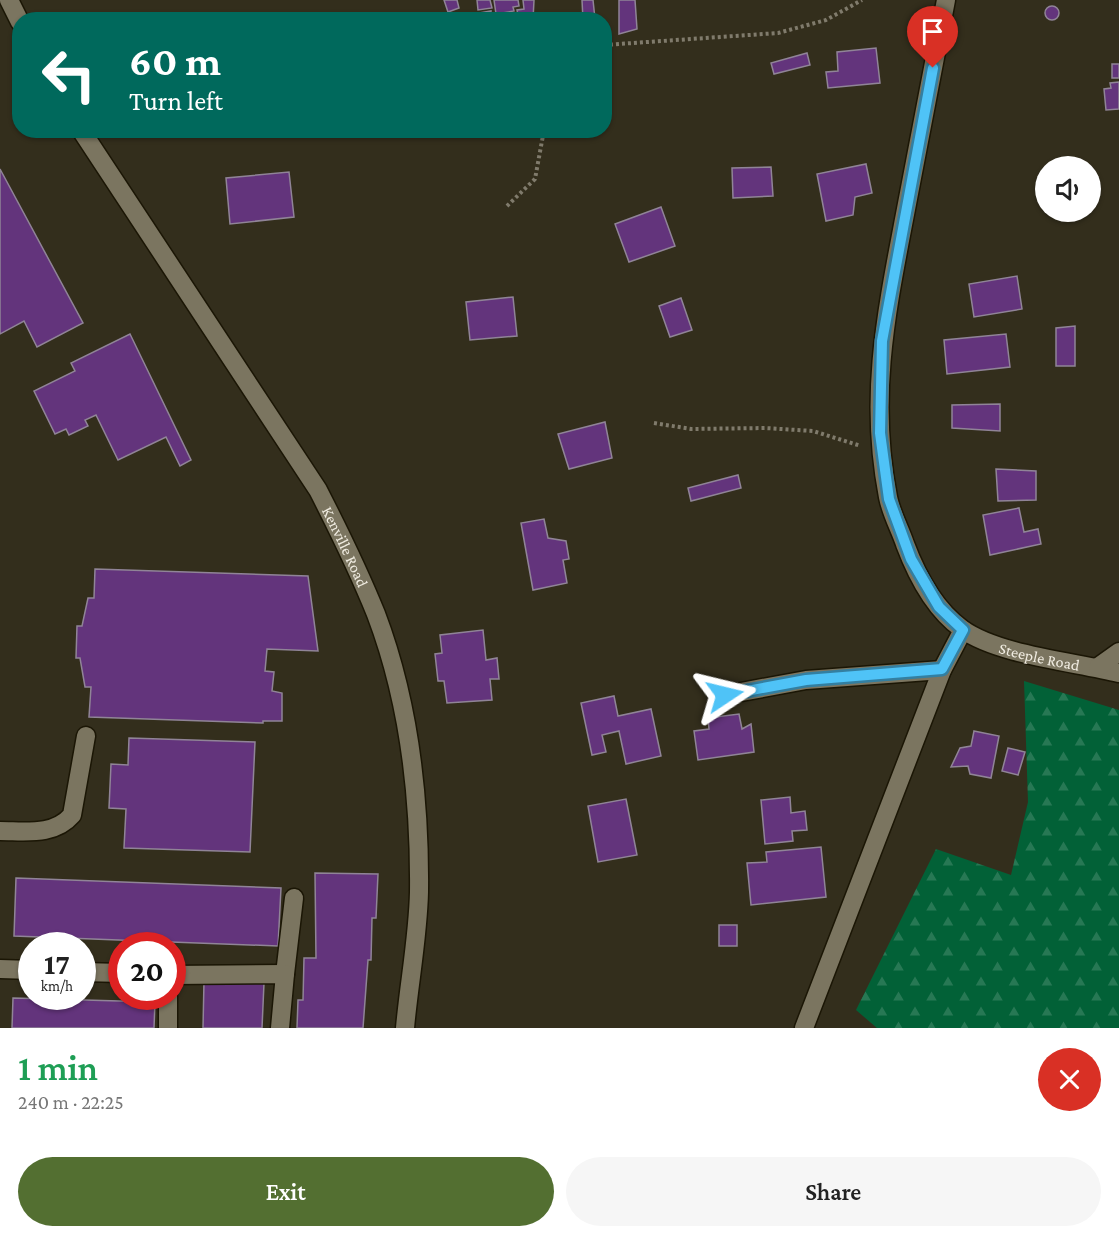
<!DOCTYPE html>
<meta charset="utf-8">
<style>
:root{--surface:#fff;--page:#f6f6f6;--text:#222;--muted:#767676;--accent:#536f31}
body{margin:0;font-family:"Crimson Pro",serif;background:var(--page);color:var(--text);height:100vh;display:flex;flex-direction:column;font-size:22px;white-space:nowrap}
*{box-sizing:border-box;margin:0}
p{font-size:20px;color:var(--muted)}
.icon{flex:none;width:33px;height:33px;fill:none;stroke:currentColor;stroke-width:2;stroke-linecap:round;stroke-linejoin:round}
.map{position:relative;height:1028px;overflow:hidden}
.drawer{display:flex;flex-direction:column;background:var(--surface);flex:1}
.drawer>*{flex:none}
.hud{position:absolute;left:12px;top:12px;width:600px;height:126px;border-radius:24px;box-shadow:0 2px 4px #0004;background:#00695c;color:#fff;overflow:hidden}
.tools{position:absolute;left:1035px;top:156px;display:grid;gap:12px}
.tools a{display:grid;place-items:center;width:66px;height:66px;border-radius:50%;background:var(--surface);box-shadow:0 2px 4px #0004;font-size:30px}
.speed{position:absolute;left:18px;top:932px;display:flex;gap:12px;font-size:30px;font-weight:700;text-align:center}
.speed>*{display:grid;place-content:center;width:78px;height:78px;border-radius:50%;background:var(--surface);box-shadow:0 2px 4px #0004;line-height:1}
.speed small{font-size:15px;font-weight:400}
.speed .limit{border:9px solid #d22;background:#fff;color:#111}
.pin{position:absolute;display:grid;place-items:center;width:51px;height:51px;color:#fff;margin:-62px -26px;border-radius:50% 50% 50% 0;rotate:-45deg;box-shadow:0 0 6px #0007}
.pin .icon{rotate:45deg}
.me{position:absolute;width:66px;margin:-33px;rotate:80deg;stroke-linejoin:round;filter:drop-shadow(0 0 4px #0008)}
.turn{display:flex;align-items:center;gap:21px;height:126px;padding:0 18px;font-size:27px}
.turn .icon{width:78px;height:78px;stroke-width:2.5}
.turn b{display:block;font-size:42px;line-height:51px}
.round{display:grid;place-items:center;flex:none;width:63px;height:63px;border-radius:32px;background:var(--page)}
.headline{display:flex;align-items:center;justify-content:space-between;height:102px;padding:0 18px}
h1{font-size:36px;font-weight:600;line-height:45px;color:#1e9e55}
.action{display:flex;gap:12px;margin-top:auto;padding:12px 18px}
.action a{flex:1;height:69px;border-radius:36px;background:var(--accent);color:#fff;font-size:24px;font-weight:600;line-height:69px;text-align:center}
.action a+a{background:var(--page);color:var(--text)}
.map>svg:first-child{display:block}
</style>
<div class="map">
<svg width="1119" height="1028" viewBox="0 0 1119 1028">
<defs>
<pattern id="forest-firs" width="22" height="20" patternUnits="userSpaceOnUse" patternTransform="scale(1.5)"><rect width="22" height="20" fill="#026137"/><path d="M5 1l3.5 6h-7zM16 11l3.5 6h-7z" fill="#277854"/></pattern>
</defs>
<rect width="100%" height="100%" fill="#332e1c"/>
<polygon fill="url(#forest-firs)" points="1024,681 1119,710 1119,1028 877,1028 856,1010 936,849 1011,875 1028,802"/>
<g fill="#63347c" stroke="#908497" stroke-width="1.5">
<polygon points="444,0 457,0 459,8 448,12"/>
<polygon points="477,0 490,0 492,8 478,10"/>
<polygon points="494,0 518,0 519,6 513,7 514,11 496,14"/>
<polygon points="523,0 534,0 533,20 519,20 517,10 524,9"/>
<polygon points="582,0 593,0 595,19 583,20"/>
<polygon points="619,0 635,0 637,29 619,34"/>
<circle cx="1052" cy="13" r="7"/>
<polygon points="491,11 491,17 503,15 503,20 474,20 473,14"/>
<polygon points="876,48 880,83 828,88 826,72 838,71 837,52"/>
<polygon points="807,53 810,65 774,74 771,63"/>
<rect x="1112" y="64" width="7" height="14"/>
<polygon points="1119,82 1119,109 1106,110 1104,89 1111,88 1110,83"/>
<polygon points="866,164 872,193 855,197 853,215 826,221 817,174"/>
<polygon points="771,167 773,196 733,198 732,168"/>
<polygon points="0,169 83,323 37,347 24,321 0,334"/>
<polygon points="289,172 294,217 230,224 226,178"/>
<polygon points="661,207 675,246 629,262 615,224"/>
<polygon points="1017,276 1022,309 974,317 969,284"/>
<polygon points="513,297 517,336 470,340 466,302"/>
<polygon points="681,298 692,330 670,337 659,306"/>
<polygon points="1075,326 1075,366 1056,366 1056,328"/>
<polygon points="130,334 191,460 180,466 166,437 118,460 96,415 85,420 88,426 69,435 66,429 55,434 34,391 75,371 71,363"/>
<polygon points="1006,334 1010,367 947,374 944,340"/>
<polygon points="1000,404 1000,431 952,428 952,405"/>
<polygon points="605,422 612,458 569,469 558,434"/>
<polygon points="996,469 1036,471 1036,500 998,501"/>
<polygon points="738,475 741,488 691,501 688,488"/>
<polygon points="1019,508 1024,532 1038,529 1041,544 990,555 983,515"/>
<polygon points="544,519 548,538 566,541 569,559 563,560 567,583 533,590 521,523"/>
<polygon points="95,569 308,576 318,651 267,649 265,671 274,672 272,691 282,693 282,721 263,721 263,723 89,717 91,687 85,687 80,658 76,658 77,626 82,626 88,598 94,598"/>
<polygon points="483,630 486,660 497,658 499,679 490,679 492,700 447,703 444,681 438,681 435,654 442,653 440,635"/>
<polygon points="614,696 618,716 651,709 661,756 626,764 619,731 602,735 606,752 592,755 581,703"/>
<polygon points="739,714 742,729 751,724 754,752 698,760 694,731 709,729 708,718"/>
<polygon points="974,731 999,736 991,778 970,774 968,766 951,767 960,748 971,746"/>
<polygon points="129,738 255,742 250,852 124,848 126,809 109,808 111,764 128,765"/>
<polygon points="1008,748 1025,752 1018,775 1002,771"/>
<polygon points="790,797 791,813 805,811 807,830 792,831 793,841 765,844 761,800"/>
<polygon points="626,799 637,855 598,862 588,806"/>
<polygon points="821,847 826,897 751,905 747,863 767,862 766,852"/>
<polygon points="315,873 378,874 376,918 372,918 371,960 368,960 363,1028 297,1028 298,1000 303,1000 304,958 316,958"/>
<polygon points="16,878 281,888 278,946 14,936"/>
<rect x="719" y="925" width="18" height="21"/>
<polygon points="204,981 264,983 262,1028 203,1028"/>
<polygon points="13,998 155,1002 154,1028 12,1028"/>
</g>
<g fill="none" stroke-linecap="round" stroke-linejoin="round">
<defs>
<g id="minor">
<polyline points="9,0 20,22"/>
<path id="s1" d="M946 0C932 70 919 140 906 209 887 309 868 395 888 497 891 513 900 529 905 544 917 576 934 609 962 629 998 655 1075 662 1119 673"/>
<path id="s2" d="M81 130 318 490C339 531 359 572 376 614 409 701 420 800 419 892 418 937 409 983 405 1028"/>
<polyline points="1098,667 1119,652"/>
<polyline points="725,695 806,680 942,670"/>
<path d="M0 831C26 831 54 836 72 815L86 736"/>
<polyline points="0,969 32,970"/>
<polyline points="82,972 122,973"/>
<polyline points="285,974 294,898"/>
<polyline points="172,975 285,974 280,1028"/>
<polyline points="168,1028 168,996"/>
<polyline points="804,1028 942,670 963,630"/>
</g>
</defs>
<use href="#minor" stroke="#1b1605" stroke-width="21"/>
<g stroke="#807b6c" stroke-width="4" stroke-dasharray="3 3" stroke-linecap="butt">
<polyline points="604,45 778,33 826,20 862,0"/>
<polyline points="507,206 535,179 544,130"/>
<polyline points="654,423 691,429 765,428 813,431 861,446"/>
</g>
<use href="#minor" stroke="#7b7560" stroke-width="18"/>
</g>
<g fill="none" stroke-linecap="round" stroke-linejoin="round">
<defs>
<polyline id="route" points="725,695 806,680 942,669 963,630 939,607 911,559 889,499 880,433 882,341 933,68"/>
</defs>
<use href="#route" stroke="#337fa1" stroke-width="15"/>
<use href="#route" stroke="#4fc3f7" stroke-width="10"/>
</g>
<g text-anchor="middle" stroke-width="6" stroke-linejoin="round" paint-order="stroke">
<g font-size="16" fill="#f0ece1" stroke="#332e1c">
<text dy="6" stroke="none"><textPath href="#s2" startOffset="494">Kenville Road</textPath></text>
<text dy="6" stroke="none"><textPath href="#s1" startOffset="740">Steeple Road</textPath></text>
</g>
</g>
</svg>
<div class="tools">
<a><svg class="icon" aria-label="sound" viewBox="0 0 24 24"><path d="M4 9h4l5-4v14l-5-4H4zM17 9q2 3 0 6"/></svg></a>
</div>
<div class="speed"><div>17<small>km/h</small></div><div class="limit">20</div></div>
<div class="pin" style="left:933px;top:68px;background:#d93025"><svg class="icon" aria-label="arrive" viewBox="0 0 24 24"><path d="M6 21V4h12l-3 4 3 4H6"/></svg></div>
<svg class="me" style="left:725px;top:695px" viewBox="-20 -20 40 40"><path d="M0-17L14 15 0 8-14 15z" fill="#4fc3f7" stroke="#fff" stroke-width="4"/></svg>
<div class="hud">
<div class="turn"><svg class="icon" aria-label="left" viewBox="0 0 24 24"><path d="M17 20v-9H6M10 6l-5 5 5 5"/></svg><div><b>60 m</b>Turn left</div></div>
</div>
</div>
<section class="drawer">
<div class="headline"><div><h1>1 min</h1><p>240 m · 22:25</p></div><a class="round" style="background:#d93025;color:#fff"><svg class="icon" aria-label="close" viewBox="0 0 24 24"><path d="M6 6l12 12M18 6L6 18"/></svg></a></div>
<div class="action"><a>Exit</a><a>Share</a></div>
</section>
